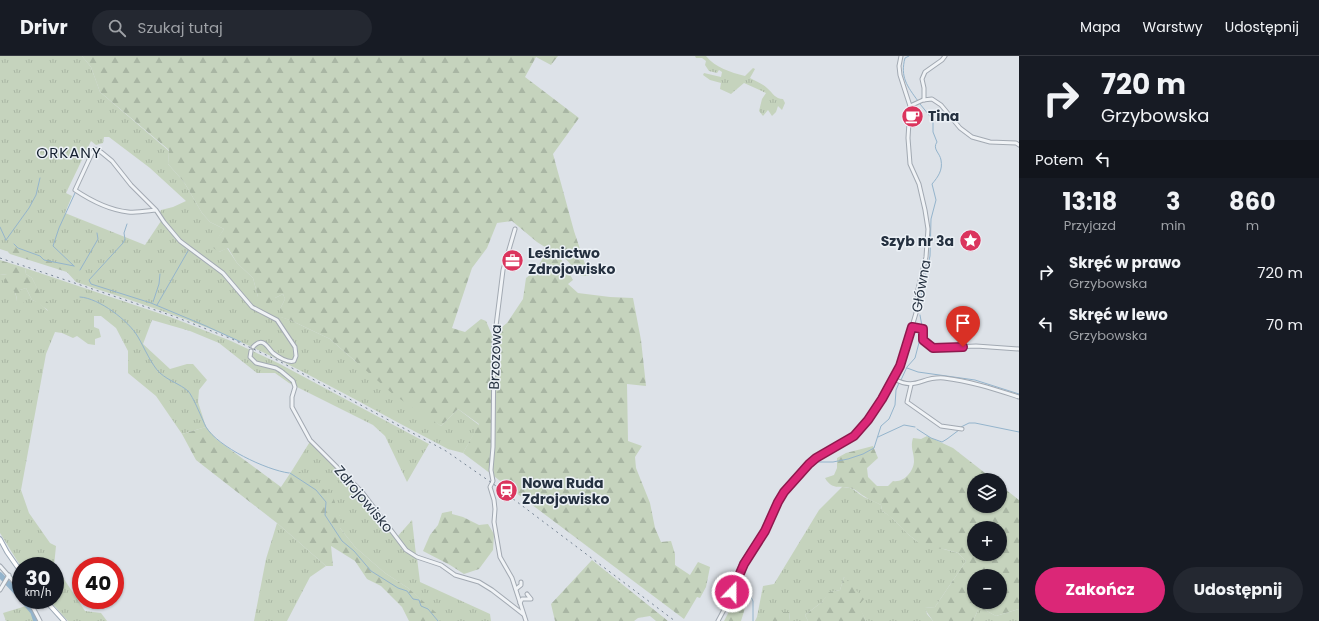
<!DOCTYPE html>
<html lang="pl">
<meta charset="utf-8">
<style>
:root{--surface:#171b24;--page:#242831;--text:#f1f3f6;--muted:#9ea1a6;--line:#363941;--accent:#db2777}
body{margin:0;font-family:Poppins,sans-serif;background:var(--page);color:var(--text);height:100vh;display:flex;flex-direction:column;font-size:15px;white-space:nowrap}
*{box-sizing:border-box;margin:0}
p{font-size:13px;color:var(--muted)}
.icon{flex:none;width:22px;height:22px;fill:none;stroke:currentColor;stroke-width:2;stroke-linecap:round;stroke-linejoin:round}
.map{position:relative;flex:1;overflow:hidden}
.panel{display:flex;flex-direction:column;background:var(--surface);width:300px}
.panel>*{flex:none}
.guide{background:#171b24;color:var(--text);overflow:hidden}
.buttons{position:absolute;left:967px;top:417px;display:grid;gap:8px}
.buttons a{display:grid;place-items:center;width:40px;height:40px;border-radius:50%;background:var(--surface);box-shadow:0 1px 3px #0004;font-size:20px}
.speed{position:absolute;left:12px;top:501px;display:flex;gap:8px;font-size:20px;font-weight:700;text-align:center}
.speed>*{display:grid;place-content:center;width:52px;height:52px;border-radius:50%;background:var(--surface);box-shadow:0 1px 3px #0004;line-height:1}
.speed small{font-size:10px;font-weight:400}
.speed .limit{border:6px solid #d22;background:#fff;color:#111}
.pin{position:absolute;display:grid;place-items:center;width:34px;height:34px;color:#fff;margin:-41px -17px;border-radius:50% 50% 50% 0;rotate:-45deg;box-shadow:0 0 4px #0007}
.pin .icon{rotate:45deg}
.me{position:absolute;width:44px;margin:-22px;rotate:22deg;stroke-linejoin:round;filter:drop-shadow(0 0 3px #0008)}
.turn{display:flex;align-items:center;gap:14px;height:84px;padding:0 16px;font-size:18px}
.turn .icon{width:52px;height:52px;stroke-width:2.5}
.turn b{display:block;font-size:28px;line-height:34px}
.then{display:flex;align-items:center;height:38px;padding:0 16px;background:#0003;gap:8px;font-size:15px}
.eta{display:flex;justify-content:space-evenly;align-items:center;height:68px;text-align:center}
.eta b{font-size:24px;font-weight:700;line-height:28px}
.action{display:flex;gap:8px;margin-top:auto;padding:8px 16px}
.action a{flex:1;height:46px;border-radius:24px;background:var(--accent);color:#fff;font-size:16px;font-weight:700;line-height:46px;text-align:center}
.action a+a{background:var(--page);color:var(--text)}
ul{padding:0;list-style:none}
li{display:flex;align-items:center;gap:12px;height:52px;padding:0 16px}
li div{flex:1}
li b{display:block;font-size:15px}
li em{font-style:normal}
header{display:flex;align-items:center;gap:24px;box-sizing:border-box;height:56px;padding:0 20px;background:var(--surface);border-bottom:1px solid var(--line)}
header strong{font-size:19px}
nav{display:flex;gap:22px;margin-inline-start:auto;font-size:14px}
.search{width:280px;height:36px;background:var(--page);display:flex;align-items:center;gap:10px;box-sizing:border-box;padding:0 14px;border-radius:22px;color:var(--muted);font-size:15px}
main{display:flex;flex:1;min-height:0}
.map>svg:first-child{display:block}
</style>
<header>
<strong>Drivr</strong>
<div class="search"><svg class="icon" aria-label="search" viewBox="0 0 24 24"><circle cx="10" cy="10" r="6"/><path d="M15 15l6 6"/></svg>Szukaj tutaj</div>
<nav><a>Mapa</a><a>Warstwy</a><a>Udostępnij</a></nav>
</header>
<main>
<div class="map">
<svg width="1019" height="565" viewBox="0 0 1019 565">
<defs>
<pattern id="grass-tufts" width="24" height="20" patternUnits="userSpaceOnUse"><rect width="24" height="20" fill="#c5d3bd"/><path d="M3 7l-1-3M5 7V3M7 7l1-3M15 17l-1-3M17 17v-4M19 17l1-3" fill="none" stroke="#a9b6a4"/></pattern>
<pattern id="forest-firs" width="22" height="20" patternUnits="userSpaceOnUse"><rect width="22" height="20" fill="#c5d3bd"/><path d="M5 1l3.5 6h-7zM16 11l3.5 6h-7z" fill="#a9b6a4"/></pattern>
</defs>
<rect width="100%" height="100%" fill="#dde2e8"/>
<g fill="url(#grass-tufts)" fill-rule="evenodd">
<path d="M0 0H82L91 11 100 36 169 95 168 108 184 126 202 157 210 166 224 173 217 184 219 196 227 192 237 207 253 222 258 241 275 242 283 238 285 243 280 253 281 261 290 264 330 283 355 305 441 370 458 353 479 369 463 397 448 393C383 359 319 322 252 291 195 264 135 246 76 226L65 214 0 193ZM104 81H109L150 112 186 145 173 151 161 154 160 157 163 162 145 189 65 157 72 140 66 137 91 85 96 89 103 87Z"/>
<path d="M695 0H706C716 12 730 16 745 20L753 12 755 13 750 22C755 25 763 28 767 32 773 37 775 43 783 43L785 47 782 54 778 50 776 56 772 60 768 54 763 60 759 55 762 43 766 37 744 27 731 38 720 33 721 27 710 24 703 19 704 17 721 21 722 16 719 14 717 17 709 15 705 9 706 5 702 2H696Z"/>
<path d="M25 212 173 262 231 285 278 307 429 388 407 426 385 380 373 369 289 327 275 317H257L219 287 190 275 152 264 143 288 170 313 187 308H193L207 324 199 334 198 346 206 371 182 378 156 340 128 317V295L116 272 101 260H94V271L99 273 101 281 95 283V289L88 288 77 280 73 282 62 277 55 276 46 298 21 434 29 457 50 487 56 490 54 510 21 511 0 477V218L7 219C11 228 16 235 17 245L20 234 26 232 32 244 38 246 48 255 32 222 26 218Z"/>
<polygon points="311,384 362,436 404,495 417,502 420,526 490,558 491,565 439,565 440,561 408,532 385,517 355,491 340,472 340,460 293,413"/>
<path d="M842 431C857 432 854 436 866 442 871 444 876 446 881 449L882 455 890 460 909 479 918 486 958 497 966 505 935 551 925 552 927 558 933 565H866L844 521 840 534 830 536 822 546 805 559 808 565H789L790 556 757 561 763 530 774 528 819 454Z"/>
<polygon points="412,464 416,499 409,495 397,481"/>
<polygon points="277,467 326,510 310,521 287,565 254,565 266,503"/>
<polygon points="55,519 62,520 85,555 101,557 107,565 68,565 49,544 55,544"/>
<polygon points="26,550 30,551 36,565 6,565 3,557"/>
<polygon points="1019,553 1019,565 973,565 978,554 985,554 996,560"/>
</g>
<g fill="url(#forest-firs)" fill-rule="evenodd">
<path d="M82 0H558L551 9 536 1 525 21 579 62 553 98 574 175 589 220H581L564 201 561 203 573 224 568 228 578 237 610 241 633 242 641 284 646 330 627 328 628 385 642 390 635 401 636 412 650 447 655 472 661 486 671 485 675 498V509L690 519 698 506 710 511 706 531 700 542 697 541 684 563 463 397 479 368 458 353 441 370 394 339 330 283 290 264 280 261V253L285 243 283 238 275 242 268 248 258 241 253 222 237 207 228 192 219 196 212 191 211 184 217 183 224 173 210 166 202 157 184 126 168 108 169 94 100 36 91 11ZM512 165 537 186 548 193 536 214 526 222 523 243 507 267 492 279 486 265 481 263 465 276 452 272 472 212 487 192 497 167Z"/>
<polygon points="14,185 41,198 54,207 73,213 74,216 70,217 10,198 8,196 11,188"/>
<path d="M0 204 25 212 26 218 32 222 42 241 54 252 53 255C45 255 41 247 32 244L26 232 20 234 24 243V250L17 245C16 235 14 233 5 230L4 225 7 219 0 218Z"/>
<polygon points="206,371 216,383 281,431 293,413 306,419 333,441 340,460 340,472 355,491 385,517 408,532 441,561 439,565 409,565 402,551 381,530 367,523 355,505 331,490 333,510 326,510 277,467 196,404 182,378"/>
<path d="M927 380 953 392 994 424H974V450H1000V429L1019 444V553L996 560 985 554H978L973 565H933L924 552 935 551 966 505 958 497 944 493 921 491C918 485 914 483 909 479 900 471 893 461 882 455L881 449C876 446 869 444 864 440 860 438 857 434 853 433 842 428 833 436 825 422L834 419 837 412V402L846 397 873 390 878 402 867 412 868 421 877 430H888L893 425C904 427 914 415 914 405 914 396 910 392 913 382L921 383ZM974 472H1000V498H974ZM974 520H1000V546H974Z"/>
<polygon points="452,455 452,458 463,461 479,469 488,468 494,478 493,494 479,513 464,518 450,509 423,495 430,479 438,469 442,457"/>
<polygon points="592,504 668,565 656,565 650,560 638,562 634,565 555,565 551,548"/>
<polygon points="844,521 864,543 859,549 866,565 808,565 805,559 822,546 829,536 840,534"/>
<polygon points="733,548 746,549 741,565 724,565"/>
<polygon points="773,556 790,556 789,565 755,565 757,561"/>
</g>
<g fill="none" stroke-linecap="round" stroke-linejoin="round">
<g stroke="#94b4cc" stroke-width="1">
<path d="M909 0 905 2C900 21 907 30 918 45"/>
<path d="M920 48 933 64V76L937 86C932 93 940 97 941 104 943 114 938 121 932 128L936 144 931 163 930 200 922 234 921 244"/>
<polyline points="97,92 108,100"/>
<polyline points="127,168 124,177 125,183 123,187 89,224 91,228 151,247 206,270 241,286"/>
<polyline points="0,171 6,184"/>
<polyline points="6,184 29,152 36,139 40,122"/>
<polyline points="14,188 18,192 40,200 44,204 74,210"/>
<polyline points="74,210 53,190 59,172 75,137"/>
<polyline points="80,214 98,183 97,177"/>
<path d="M80 241C99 242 129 265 138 281 144 291 152 310 160 317 169 325 180 328 188 335 193 340 202 363 206 371 218 391 266 414 289 417"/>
<polyline points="153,246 159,228 160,218"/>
<polyline points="157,249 188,195"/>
<polyline points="920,259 922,270"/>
<polyline points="907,312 918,316 975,324 1019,338"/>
<polyline points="901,324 907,311 915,302 921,279"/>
<polyline points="961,371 969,367 975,367 1019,376"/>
<polyline points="917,373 931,382 942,386 947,383 959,374"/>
<polyline points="878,381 904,369 915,371"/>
<polyline points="290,417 316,434 326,446 325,459 342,485 354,495 371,515 398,532 407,535 413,543 419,544 421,550 428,553 438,565"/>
<polyline points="802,419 818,406 833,406 848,403 863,398 874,392 881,370 889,363 895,349 896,334 899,327"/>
<polyline points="738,519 737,514 740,506 762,473 778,438 795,419 799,419"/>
<polyline points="740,521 753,545 753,565"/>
</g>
<g stroke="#94b4cc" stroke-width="5.5">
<polyline points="0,519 21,541"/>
<polyline points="23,544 33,556 36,565"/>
</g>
<defs>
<g id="minor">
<polyline points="924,44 924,32 922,23 925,16 942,4 945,0"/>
<polyline points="910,50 923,44 932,43 941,49 960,72 972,81 990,86 1016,87 1019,89"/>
<path d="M156 154C147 155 137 157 128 156 110 154 90 144 75 134L94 93 101 96 112 105 131 129 156 154 164 166 180 185 223 217 252 251 277 264 295 291 296 300 294 305C288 307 278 301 273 297 267 291 263 280 253 291"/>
<polyline points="515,173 503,214 494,286 493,391 491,414 493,425 490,431 494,444 495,453 494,466 500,501 512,522 526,565"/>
<polyline points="913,271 923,273 923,284 933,292 976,290 1019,293"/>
<polyline points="251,295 250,301 256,307 276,312 281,315 293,325 295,331 292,341 292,351 310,384 362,436 406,494 417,501 441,509 455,519 479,526 492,534 523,558"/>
<path d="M894 323C917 335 921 320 944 322 970 325 994 333 1019 341"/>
<polyline points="911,329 907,346 941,370 962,373"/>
<polyline points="0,510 21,534"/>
<polyline points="516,533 521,529 521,526"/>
<polyline points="0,534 9,519"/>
<polyline points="29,544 40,565"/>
<polyline points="520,547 522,543 531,543 527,538"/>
<polyline points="718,565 726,550 744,508 765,475 778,446 784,436 814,403 835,390 846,385 858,375 882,343 901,308 916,257 918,233 926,201 928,173 925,154 919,128 910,108 908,82 910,50 900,19 899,10 901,0"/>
</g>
<g id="major">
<polyline points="0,483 7,496 21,516"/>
<polyline points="45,544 64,565"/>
</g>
</defs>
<use href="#minor" stroke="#a2a9b2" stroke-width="5"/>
<use href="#major" stroke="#9ba8b5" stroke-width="5.5"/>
<use href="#minor" stroke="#f0f3f6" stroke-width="3"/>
<use href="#major" stroke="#fff" stroke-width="3.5"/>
<polyline stroke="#758393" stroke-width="1" stroke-dasharray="2 4" stroke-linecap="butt" points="0,202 173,260 232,283 279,305 446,395 492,427 675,565"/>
</g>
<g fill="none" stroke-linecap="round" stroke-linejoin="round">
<defs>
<polyline id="route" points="732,536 744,508 765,475 778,446 784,436 809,408 816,402 854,380 868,364 882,343 900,310 912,271 923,273 923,284 933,292 963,291"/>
</defs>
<use href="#route" stroke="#8e194d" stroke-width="10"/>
<use href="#route" stroke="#db2777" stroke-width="7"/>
</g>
<defs>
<symbol id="cafe-disc" viewBox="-11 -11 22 22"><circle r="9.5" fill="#db345d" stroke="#ecf1f6"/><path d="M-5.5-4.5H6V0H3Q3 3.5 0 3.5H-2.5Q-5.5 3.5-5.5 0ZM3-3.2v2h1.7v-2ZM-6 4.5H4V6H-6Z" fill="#fff"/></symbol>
<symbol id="sight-disc" viewBox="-11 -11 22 22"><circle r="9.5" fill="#db345d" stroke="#ecf1f6"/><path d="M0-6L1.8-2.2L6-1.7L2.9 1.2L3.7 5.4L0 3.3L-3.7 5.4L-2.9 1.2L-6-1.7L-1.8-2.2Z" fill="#fff"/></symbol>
<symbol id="office-disc" viewBox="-11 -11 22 22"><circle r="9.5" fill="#db345d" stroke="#ecf1f6"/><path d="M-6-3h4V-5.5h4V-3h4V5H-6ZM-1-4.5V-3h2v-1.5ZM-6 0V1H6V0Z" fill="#fff"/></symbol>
<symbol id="station-disc" viewBox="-11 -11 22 22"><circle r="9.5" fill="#db345d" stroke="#ecf1f6"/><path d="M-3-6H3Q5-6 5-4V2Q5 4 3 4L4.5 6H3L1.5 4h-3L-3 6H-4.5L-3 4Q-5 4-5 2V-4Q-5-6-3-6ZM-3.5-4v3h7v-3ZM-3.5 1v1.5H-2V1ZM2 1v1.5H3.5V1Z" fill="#fff"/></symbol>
</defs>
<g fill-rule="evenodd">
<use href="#cafe-disc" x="900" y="48" width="25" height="25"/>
<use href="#sight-disc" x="958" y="172" width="25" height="25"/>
<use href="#office-disc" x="500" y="192" width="25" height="25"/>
<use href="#station-disc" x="494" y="422" width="25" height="25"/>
</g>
<g text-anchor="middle" stroke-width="3" stroke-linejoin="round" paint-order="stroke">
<g font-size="14" font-weight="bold" fill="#253140" stroke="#ecf1f6" text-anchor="start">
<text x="928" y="65">Tina</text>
<text x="954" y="190" text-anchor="end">Szyb nr 3a</text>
<text x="528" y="202">Leśnictwo<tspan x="528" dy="16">Zdrojowisko</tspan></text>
<text x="522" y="432">Nowa Ruda<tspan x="522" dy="16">Zdrojowisko</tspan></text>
</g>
<g font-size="14" fill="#253140" stroke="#ecf1f6">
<text transform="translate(921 230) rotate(-80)" y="5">Główna</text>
<text transform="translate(495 301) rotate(-88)" y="5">Brzozowa</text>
<text transform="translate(364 443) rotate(50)" y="5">Zdrojowisko</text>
</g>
<g font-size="15" letter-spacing="1" fill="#172231" stroke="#ecf1f6">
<text x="69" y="102">ORKANY</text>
</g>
</g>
</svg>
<div class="buttons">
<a><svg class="icon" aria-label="layers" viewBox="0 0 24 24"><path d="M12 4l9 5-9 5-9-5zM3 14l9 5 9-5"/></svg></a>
<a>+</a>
<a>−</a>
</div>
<div class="speed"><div>30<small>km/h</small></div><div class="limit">40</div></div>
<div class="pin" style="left:963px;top:291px;background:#d93025"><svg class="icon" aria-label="arrive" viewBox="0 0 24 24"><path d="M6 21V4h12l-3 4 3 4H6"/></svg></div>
<svg class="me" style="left:732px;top:536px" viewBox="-20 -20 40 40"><circle r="17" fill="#db2777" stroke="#fff" stroke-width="3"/><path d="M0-11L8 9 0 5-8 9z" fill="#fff"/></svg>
</div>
<section class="panel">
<div class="guide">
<div class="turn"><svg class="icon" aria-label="right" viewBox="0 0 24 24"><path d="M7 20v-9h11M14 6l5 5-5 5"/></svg><div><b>720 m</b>Grzybowska</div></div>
<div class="then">Potem<svg class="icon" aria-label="left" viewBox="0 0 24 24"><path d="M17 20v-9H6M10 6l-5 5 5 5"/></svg></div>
</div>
<div class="eta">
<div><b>13:18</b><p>Przyjazd</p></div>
<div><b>3</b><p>min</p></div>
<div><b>860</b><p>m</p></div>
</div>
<ul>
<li><svg class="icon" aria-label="right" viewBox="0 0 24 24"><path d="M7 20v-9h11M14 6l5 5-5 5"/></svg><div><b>Skręć w prawo</b><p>Grzybowska</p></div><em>720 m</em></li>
<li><svg class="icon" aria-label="left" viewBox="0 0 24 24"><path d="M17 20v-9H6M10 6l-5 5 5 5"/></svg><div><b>Skręć w lewo</b><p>Grzybowska</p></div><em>70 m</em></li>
</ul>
<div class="action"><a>Zakończ</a><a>Udostępnij</a></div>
</section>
</main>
